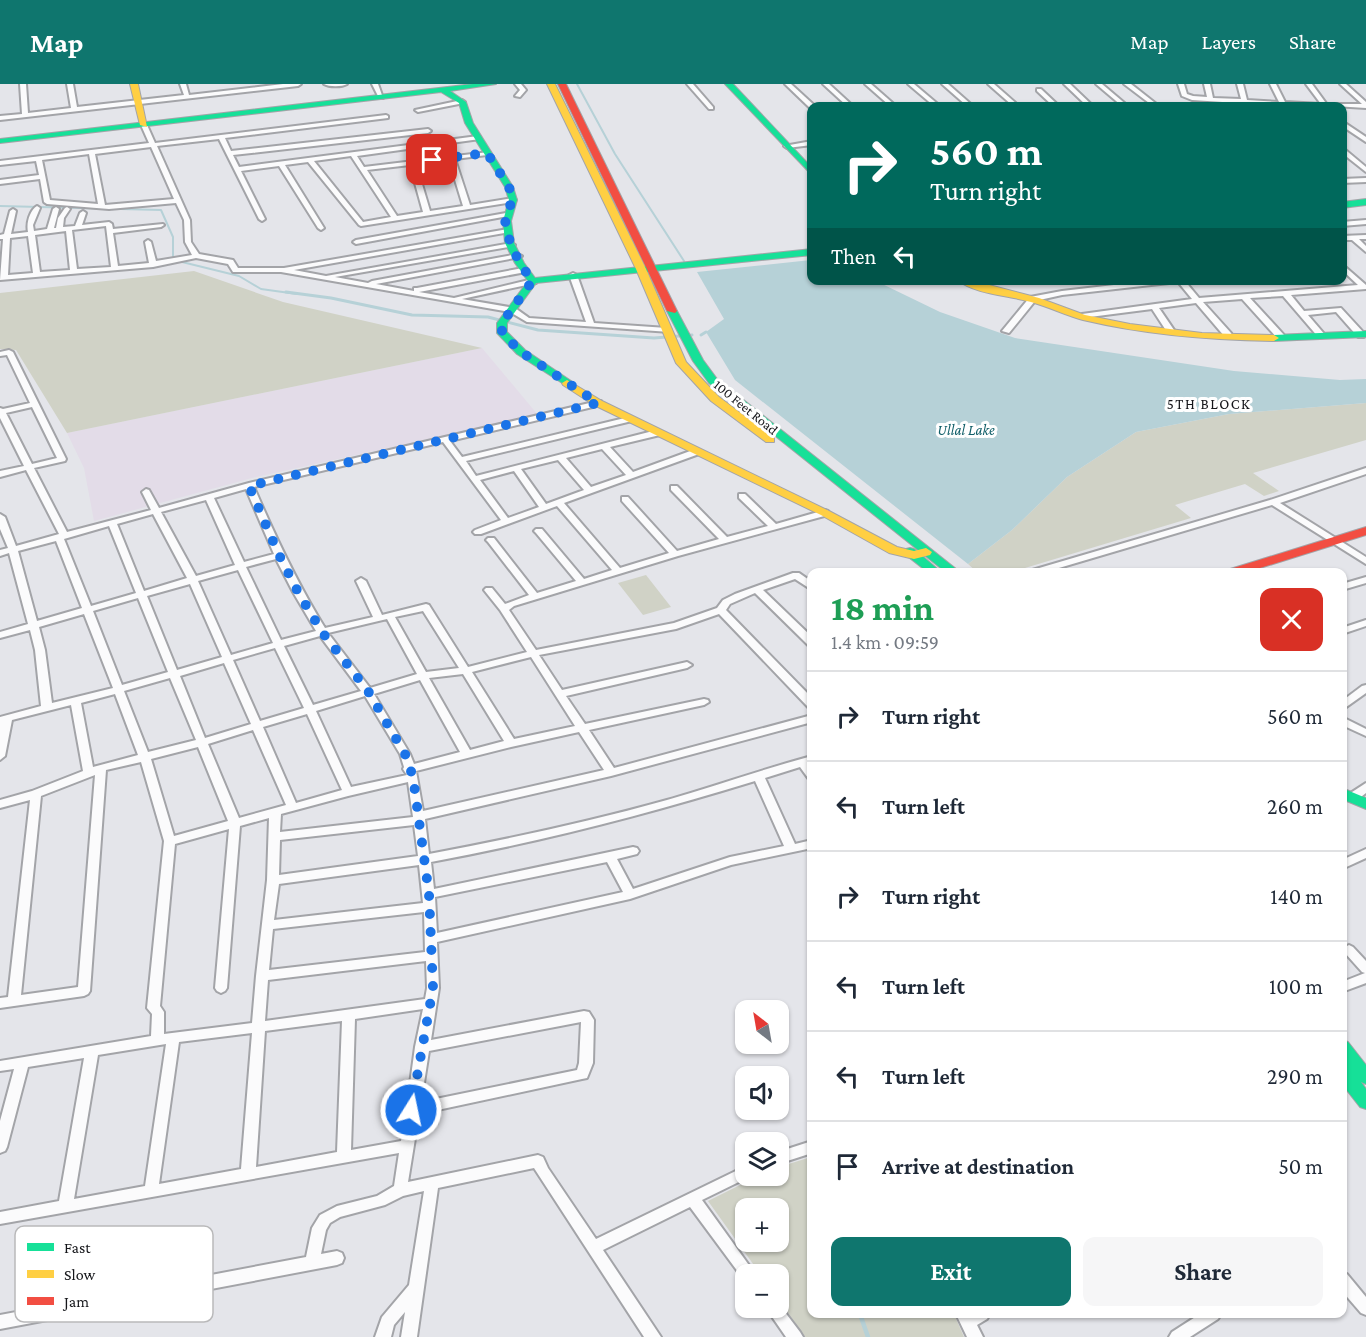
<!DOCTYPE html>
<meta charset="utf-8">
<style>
:root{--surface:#fff;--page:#f6f6f7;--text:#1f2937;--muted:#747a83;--line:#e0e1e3;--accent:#0f766e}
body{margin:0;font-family:"Crimson Pro",serif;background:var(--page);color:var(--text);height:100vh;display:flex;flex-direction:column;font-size:22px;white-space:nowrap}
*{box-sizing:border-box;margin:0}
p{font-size:20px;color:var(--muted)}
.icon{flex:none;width:33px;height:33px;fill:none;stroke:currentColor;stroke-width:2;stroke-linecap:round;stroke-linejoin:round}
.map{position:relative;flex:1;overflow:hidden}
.drawer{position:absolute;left:807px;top:484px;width:540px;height:750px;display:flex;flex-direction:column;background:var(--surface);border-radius:12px;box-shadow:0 2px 4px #0004}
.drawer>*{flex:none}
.top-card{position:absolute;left:807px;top:18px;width:540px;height:183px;border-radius:12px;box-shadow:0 2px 4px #0004;background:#00695c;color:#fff;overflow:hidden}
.needle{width:39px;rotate:329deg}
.tools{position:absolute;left:735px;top:916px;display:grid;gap:12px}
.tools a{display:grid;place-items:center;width:54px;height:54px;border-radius:12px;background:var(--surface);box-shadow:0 2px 4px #0004;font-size:30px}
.pin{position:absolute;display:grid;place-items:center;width:51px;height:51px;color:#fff;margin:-26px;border-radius:12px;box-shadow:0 3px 9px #0006}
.me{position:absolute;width:66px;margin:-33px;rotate:10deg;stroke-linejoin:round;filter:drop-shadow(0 0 4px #0008)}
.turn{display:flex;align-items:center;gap:21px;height:126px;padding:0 24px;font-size:27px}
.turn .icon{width:78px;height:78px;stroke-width:2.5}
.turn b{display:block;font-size:42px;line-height:51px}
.then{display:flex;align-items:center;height:57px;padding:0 24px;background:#0003;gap:12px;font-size:22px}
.round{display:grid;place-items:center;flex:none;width:63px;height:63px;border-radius:12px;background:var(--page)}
.summary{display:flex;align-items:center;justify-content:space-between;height:102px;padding:0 24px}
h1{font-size:36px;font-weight:700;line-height:45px;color:#1e9e55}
.button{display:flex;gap:12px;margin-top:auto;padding:12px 24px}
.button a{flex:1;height:69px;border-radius:12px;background:var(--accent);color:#fff;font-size:24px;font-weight:700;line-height:69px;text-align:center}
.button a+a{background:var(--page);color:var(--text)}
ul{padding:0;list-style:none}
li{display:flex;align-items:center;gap:18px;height:90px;padding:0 24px;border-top:2px solid var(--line)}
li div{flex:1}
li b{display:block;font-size:22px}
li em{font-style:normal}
header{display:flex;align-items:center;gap:36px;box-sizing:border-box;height:84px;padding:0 30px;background:var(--accent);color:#fff}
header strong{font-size:28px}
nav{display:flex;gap:33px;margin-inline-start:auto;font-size:21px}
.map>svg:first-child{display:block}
</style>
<header>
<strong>Map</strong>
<nav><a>Map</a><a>Layers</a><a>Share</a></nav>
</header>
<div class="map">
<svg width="1366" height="1253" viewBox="0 0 1366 1253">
<rect width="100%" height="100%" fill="#e4e5ea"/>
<polygon fill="#e3dce8" points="482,264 538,331 252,394 94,437 84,384 67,349"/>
<g fill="#d0d2c6" fill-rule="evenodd">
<polygon points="194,187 283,218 482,264 67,349 16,266 0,265 0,209"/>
<polygon points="1366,319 1366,356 1253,389 1279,407 1264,412 1245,400 1175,421 1191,434 1025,484 1018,489 978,489 968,480 1012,446 1067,393 1136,348 1229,330"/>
<polygon points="646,491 671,523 643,531 618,499"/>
<path d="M811 1073 812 1230H954L964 1253H805L779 1216 778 1191H761L708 1117 758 1092H778L779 1083ZM746 1125H778V1158H746Z"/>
</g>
<polygon fill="#b6d1d7" points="811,176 812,196 876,197 940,228 1015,254 1234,287 1340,296 1366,295 1366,319 1229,330 1136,348 1067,393 1012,446 968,480 735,296 706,248 724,235 697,188"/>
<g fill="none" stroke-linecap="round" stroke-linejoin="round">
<g stroke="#b6d1d7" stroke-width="2">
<polyline points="577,0 615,70 684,177"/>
<polyline points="0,122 161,126 173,153 173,173 178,177 239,192 261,205 297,210"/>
</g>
<g stroke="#b6d1d7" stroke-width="3">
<polyline points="286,208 331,214 412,231 488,233 538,246 654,254 692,251"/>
<polyline points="701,251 706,248"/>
</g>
<polyline stroke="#b6d1d7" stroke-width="4.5" points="860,1230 868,1253"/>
<defs>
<g id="street">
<polygon points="20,0 26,0 28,29 71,24 67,0 73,0 77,23 184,11 180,0 186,0 189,11 283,0 301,0 298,2 0,36 0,32 22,30"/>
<path d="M324 0H347C342 3 329 3 324 0Z"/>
<polygon points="372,0 378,0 383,14 379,14"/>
<polygon points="515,0 521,0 526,6 520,13 515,12 520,6"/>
<polygon points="687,0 693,0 713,23 713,25 709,25"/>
<polygon points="785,0 791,0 815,22 810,24"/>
<polygon points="823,0 829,0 853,22 847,22"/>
<polygon points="865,0 871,0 896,22 890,22"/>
<polygon points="908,0 914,0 940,22 934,22"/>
<polygon points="942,0 948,0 973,22 967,22"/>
<polygon points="988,0 994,0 1019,22 1013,22"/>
<polygon points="1064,0 1070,0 1093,22 1087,22"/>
<polygon points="1096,0 1102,0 1128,22 1122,22"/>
<polygon points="1124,0 1131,0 1159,22 1153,22"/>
<polygon points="1178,0 1184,0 1187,10 1193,12 1207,13 1204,0 1210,0 1213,14 1241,15 1237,0 1243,0 1247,16 1279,18 1270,0 1276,0 1285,18 1321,20 1306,0 1312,0 1328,22 1283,22 1192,16 1182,12"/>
<polygon points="1340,0 1346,0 1366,18 1366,24 1334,22 1337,20 1362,20"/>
<polygon points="1037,5 1041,5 1059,22 1053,22 1037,7"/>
<polygon points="462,16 465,18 464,19 418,28 415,26"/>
<polygon points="1178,20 1191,20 1194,22 1175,22"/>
<path d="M386 31 388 32V34L225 54 231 67 428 45 431 47 428 49 233 71 239 83 478 52 480 53V55L357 72 364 83 489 68 490 69 487 71 455 75 470 121 513 114 516 116 513 118 361 142 359 141 308 78 285 81 324 144 321 146 318 144 279 82 241 87 265 135 262 137 259 135 219 55 157 62 190 136 191 158 199 170 233 176 238 184H284L508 145 510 146V148L294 186 326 192 512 159 515 161 514 162 335 193 368 199 372 197 518 170 522 172 520 173 376 200 414 207V204H417L523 184 527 186 526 188 419 208 454 214 533 195 537 197 536 199 462 215 515 224 529 234 586 238 569 191 573 189 577 191 594 239 667 244 671 246 670 248 527 238 510 228 281 188H233L228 180 196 174 153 183 0 196 3 155H0V151L4 150 10 127 13 125 16 127 11 150 28 148C26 139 30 126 37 122L40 124 33 141 34 147 47 145 53 125 56 123 59 125 54 144H56L58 134 65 124 67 123 70 125 64 134 63 143 75 142 80 129 83 127 86 129 82 141 109 138 112 140 113 145 163 140 164 141 161 143 113 149 118 182 149 179 145 158 148 156 151 158 156 177 192 171 185 158 184 136 176 119 109 125 47 120 44 118 40 95 0 100V96L39 91 36 77 0 81V77L149 59 141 41 144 39 147 41 155 59ZM151 63 174 115 105 121 95 70ZM89 70 98 120 50 116 42 76ZM351 72 391 133 363 138 314 77ZM449 76 463 122 430 127 416 80ZM410 81 423 128 397 132 367 86ZM106 142 111 183 77 185 72 146ZM66 147 70 186 40 188 35 151ZM28 152 33 189 8 191 10 154Z"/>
<polygon points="1342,37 1366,53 1366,58 1342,42"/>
<polygon points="812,57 812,61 787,64 784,62"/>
<polygon points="1342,63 1366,83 1366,88 1342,69"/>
<polygon points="1366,94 1366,98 1342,99 1342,95"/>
<polygon points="506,129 508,130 508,132 356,160 353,158 356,156"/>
<polygon points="1366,136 1366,140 1342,142 1342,138"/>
<polygon points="1366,151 1366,155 1359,155 1366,162 1366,168 1352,156 1342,156 1342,152"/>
<polygon points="1342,180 1366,201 1366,205 1291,211 1304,227 1341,224 1364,249 1364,253 1358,253 1336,228 1308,231 1326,252 1319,254 1283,212 1250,214 1284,251 1284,255 1278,255 1242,215 1203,218 1231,249 1232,251 1228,253 1225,253 1196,219 1159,224 1174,246 1170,248 1167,248 1152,225 1082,234 1078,232 1082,230 1192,215 1178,198 1062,211 1035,217 1009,249 1002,247 1030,213 1062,207 1157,196 1184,196 1199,214 1358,201 1342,186"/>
<path d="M9 266 13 268 66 375 65 377 34 384 67 448 151 426 142 408 146 405 149 406 159 424 249 399 598 317H601V321L450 357 462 373 629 333 633 335 632 337 466 377 476 392 657 346 661 349 660 351 610 363 633 388 693 366H699V370L564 419 620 484 669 469 622 417V413H628L677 467 719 455 671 406V402H677L727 453 768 442 739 414V410H745L776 440 825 426 828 427 829 429 828 431 678 472 514 522 509 526 536 566 674 539 717 524 723 516 735 510 793 489H799L812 498V506L795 495 763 506 812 553V562L808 561 755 509 730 520 726 526 812 614V624L808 623 719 530 676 545 539 571 562 606 687 578 692 581 687 584 566 612 585 640 704 615 708 616 709 618 704 621 589 646 614 684 812 631V638L611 692 425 735 429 770C509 755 588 738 667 716 716 702 763 685 812 672V679L809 680 812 683V695L808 694 800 683 765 694 795 760 812 756V764L731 781 630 815 437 858 439 904 431 956 584 927 589 928 594 936 593 979 587 994 582 995 419 1030 408 1098 538 1071 543 1073 548 1084 596 1155 746 1082V1092H751L702 1116 756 1191H746V1196H744L690 1123 603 1166 661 1253H644L534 1084 438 1104 417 1253H401L405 1228 394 1241 391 1253H375L382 1233 409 1201 424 1107 403 1112 385 1121 340 1133 330 1139 326 1146 321 1170 337 1167 342 1169 344 1174 342 1179 337 1181 0 1245V1231L306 1173 312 1144 320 1131 337 1122 377 1112 394 1102 399 1069 0 1140V1128L59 1117 84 974 28 983 7 1063 5 1067 0 1069V1037L14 985 0 987V977L151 952 152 930 147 924 164 757 141 678 106 686 90 907 88 910 84 912 0 924V914L8 913 30 716 0 724V716L32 707 83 687 71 621 12 636 5 672 0 676V633L41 622 35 566 30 546 0 554V548L28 540 9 469 0 472V466L8 464 0 445V430L5 433 16 462 59 450 26 386 0 393V387L24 382 0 334V324L3 325 30 319 7 271 0 272V268ZM32 323 57 374 32 380 6 329ZM443 358 501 436 475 446 473 448 475 450H481L557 422 612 486 584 495 542 445H536L534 447 536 449 576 497 537 509 494 454H488L486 456 488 458 529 511 505 520 492 504H486L484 506 500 526 527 568 468 583 429 521 426 520 382 531 366 497 361 494 356 497 373 533 325 544C297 499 275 452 254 403ZM602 365 626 391 591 403 566 374ZM558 376 584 406 546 420 521 385ZM514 387 539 423 508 434 480 396ZM246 405 274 470 244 478 214 414ZM206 416 235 481 196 492 161 428ZM153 430 187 494 144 507 117 440ZM109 442 136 509 91 522 64 455ZM56 457 82 524 37 537 18 467ZM276 475 293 508 316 547 281 556 246 483ZM238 486 273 559 231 571 198 497ZM190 500 222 573 177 586 147 512ZM138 514 168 588 122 601 93 527ZM423 527 459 584 426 588 395 533ZM84 530 113 604 52 619 45 566 39 543ZM387 535 417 590 370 604 328 549ZM320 552 361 607 313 621 284 562ZM275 564 304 624 260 637 233 576ZM531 573 575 642 514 655 472 588ZM224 579 251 640 205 654 180 592ZM463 590 504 657 470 666 429 594ZM170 594 196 656 148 668 124 607ZM420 596 460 668 414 680 410 670 374 610ZM115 610 138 671 93 683 81 619ZM365 612 400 670 404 683 403 685 407 691 351 703 316 627ZM307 630 342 706 296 719 263 643ZM253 646 286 721 239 734 208 660ZM579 648 604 686 423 727 416 687 511 663ZM198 663 228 737 174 752 151 675ZM95 691 78 903 21 911 41 712ZM755 697 784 762 730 773 633 805 617 775 637 770 639 767 637 764 633 763 434 805 431 778C540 758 648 730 755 697ZM408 698 413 733 280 748 281 730 348 712ZM269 734 267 796 256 892 252 939 164 950V928L160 922 175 760 229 745 215 904 217 907 221 909 225 907 227 904 240 742ZM414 741 418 772 279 791 280 756ZM607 778 623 808 437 849 435 813ZM419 781 423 819 274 836 279 800ZM424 828 425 868 269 886 273 845ZM426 877 427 904 425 915 265 937 268 896ZM423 925 415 963 407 1022 404 1026 406 1029 401 1057 351 1066 355 935ZM342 937 337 1068 256 1083 265 947ZM581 938 579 979 577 986 421 1018 429 967ZM252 949 241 1085 159 1100 179 958ZM166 960 145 1102 74 1115 98 971Z"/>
<polygon points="1366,384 1366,390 1280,419 1366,473 1366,480 1272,421 1042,489 1027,489 1029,487 1270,416"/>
<polygon points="1366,493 1366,499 1342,506 1342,500"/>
<polygon points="1366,536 1366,542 1342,550 1342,544"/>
<polygon points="1366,601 1366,609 1342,626 1342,617 1362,602"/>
<polygon points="1342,633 1366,645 1366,652 1342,641"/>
<polygon points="1366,699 1366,709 1357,716 1349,716 1347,713 1349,710"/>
<polygon points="1366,765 1366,774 1342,785 1342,776"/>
<polygon points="1349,861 1353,863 1366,877 1366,899 1342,908 1342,898 1365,889 1362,888 1345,869 1343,866 1345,863"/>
<polygon points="812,1057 812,1069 778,1080 778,1068"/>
<polygon points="1342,1188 1347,1190 1366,1213 1366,1231 1361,1229 1342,1207"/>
<polygon points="778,1219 800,1248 803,1253 786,1253 766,1224 778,1224"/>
<polygon points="956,1230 990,1230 987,1235 977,1241 983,1253 967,1253"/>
<polygon points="1200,1230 1221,1230 1218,1235 1190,1253 1169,1253 1172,1248"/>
</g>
<g id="fast">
<polygon points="473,0 496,0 450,7 466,18 473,39 513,103 517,116 511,137 514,159 524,179 535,194 812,165 812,171 536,199 507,239 507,248 525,266 571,297 572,299 567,302 517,270 497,249 497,239 528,197 515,179 505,159 503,137 509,116 505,103 465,39 459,19 441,8 0,59 0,55"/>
<polygon points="725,0 733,0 812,84 812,91"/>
<polygon points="1366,115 1366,121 1342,124 1342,118"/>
<polygon points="669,225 677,227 703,276 717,295 961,489 947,489 709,299 693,277 667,227"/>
<polygon points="1366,247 1366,253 1274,257 1269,254 1274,251"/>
<polygon points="910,464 914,465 942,489 929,489 906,471 904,468 906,465"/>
<polygon points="1342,704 1366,714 1366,725 1342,715"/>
<polygon points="1342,956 1348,958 1366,981 1366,1000 1361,998 1366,1005 1366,1025 1360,1023 1342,1000 1342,980 1347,982 1342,976"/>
</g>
<g id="slow">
<polygon points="130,0 138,0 147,43 140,41"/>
<polygon points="547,0 555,0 646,185 686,278 719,313 774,354 774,358 766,358 711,317 676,279 636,185"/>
<path d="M957 196H970L1039 214 1085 231 1130 240 1202 249 1274 251 1279 254 1274 257C1210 256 1146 251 1083 236 1065 231 1049 223 1031 218 1008 211 977 211 957 196Z"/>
<polygon points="567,296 602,317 829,427 897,463 914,467 926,464 932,468 930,471 914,475 889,469 821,431 594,321 563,301 562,299"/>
</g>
<g id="jam">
<polygon points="558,0 566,0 677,227 675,229 667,227"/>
<polygon points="1366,443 1366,451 1244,489 1225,489 1227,486"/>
</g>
</defs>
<use href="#street" stroke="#a3a4a8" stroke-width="4"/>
<use href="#fast" stroke="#a3a4a8" stroke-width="2"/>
<use href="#slow" stroke="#a3a4a8" stroke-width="2"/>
<use href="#jam" stroke="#a3a4a8" stroke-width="2"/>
<use href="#street" fill="#fbfbfc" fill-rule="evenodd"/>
<use href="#fast" fill="#16e098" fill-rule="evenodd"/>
<use href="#slow" fill="#ffcf43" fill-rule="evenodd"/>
<use href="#jam" fill="#f24e42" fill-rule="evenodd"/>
</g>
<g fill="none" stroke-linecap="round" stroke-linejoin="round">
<path stroke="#1a73e8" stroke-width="10" stroke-dasharray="0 18" d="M411 1026 433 904 429 810 413 693 405 670 368 607 322 548 298 508 279 471 249 402 598 319 521 268 502 249V239L533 196C521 186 501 146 506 129 508 125 511 120 513 116L509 103 487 69 432 76"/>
</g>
<g text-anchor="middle" stroke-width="6" stroke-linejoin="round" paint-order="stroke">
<g font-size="14" fill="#15161a" stroke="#fff">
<text transform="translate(746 323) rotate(39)" y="5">100 Feet Road</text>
</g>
<g font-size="15" letter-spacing="1.5" fill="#15161a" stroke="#fff">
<text x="1209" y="325">5TH BLOCK</text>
</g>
<g font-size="15" font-style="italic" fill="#105e68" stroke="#fff">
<text x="966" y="351">Ullal Lake</text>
</g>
</g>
<rect x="15" y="1142" width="198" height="96" rx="9" fill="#fff" stroke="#b9b9ba" stroke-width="1.5"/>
<rect x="27" y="1159" width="27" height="8" fill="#16e098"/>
<rect x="27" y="1186" width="27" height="8" fill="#ffcf43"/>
<rect x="27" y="1213" width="27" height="8" fill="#f24e42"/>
<g font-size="16" fill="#15161a">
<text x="64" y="1169">Fast</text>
<text x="64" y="1196">Slow</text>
<text x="64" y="1223">Jam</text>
</g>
</svg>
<div class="tools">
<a><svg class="needle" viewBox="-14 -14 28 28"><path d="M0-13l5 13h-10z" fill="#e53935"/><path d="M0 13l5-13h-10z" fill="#747a83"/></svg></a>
<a><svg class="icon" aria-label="sound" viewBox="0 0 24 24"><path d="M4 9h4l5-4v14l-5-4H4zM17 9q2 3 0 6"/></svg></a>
<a><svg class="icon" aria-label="layers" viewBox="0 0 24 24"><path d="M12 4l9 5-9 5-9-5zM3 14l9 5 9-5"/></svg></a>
<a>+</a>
<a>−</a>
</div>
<div class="pin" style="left:432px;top:76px;background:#d93025"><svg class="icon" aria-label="arrive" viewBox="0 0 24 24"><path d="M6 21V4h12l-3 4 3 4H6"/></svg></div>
<svg class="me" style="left:411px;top:1026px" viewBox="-20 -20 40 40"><circle r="17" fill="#1a73e8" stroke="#fff" stroke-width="3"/><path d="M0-11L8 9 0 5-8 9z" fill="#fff"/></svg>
<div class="top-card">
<div class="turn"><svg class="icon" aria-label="right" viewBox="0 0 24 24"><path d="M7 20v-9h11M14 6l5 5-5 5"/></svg><div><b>560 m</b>Turn right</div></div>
<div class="then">Then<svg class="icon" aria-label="left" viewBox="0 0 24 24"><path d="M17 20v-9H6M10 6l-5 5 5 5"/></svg></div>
</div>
<section class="drawer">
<div class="summary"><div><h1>18 min</h1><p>1.4 km · 09:59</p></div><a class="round" style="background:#d93025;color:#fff"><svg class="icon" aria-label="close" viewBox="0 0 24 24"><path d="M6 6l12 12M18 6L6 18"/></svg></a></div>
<ul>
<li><svg class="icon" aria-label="right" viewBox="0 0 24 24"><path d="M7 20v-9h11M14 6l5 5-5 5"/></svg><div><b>Turn right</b></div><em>560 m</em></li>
<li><svg class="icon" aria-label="left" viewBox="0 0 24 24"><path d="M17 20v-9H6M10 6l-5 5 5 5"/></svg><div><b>Turn left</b></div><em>260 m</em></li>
<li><svg class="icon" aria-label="right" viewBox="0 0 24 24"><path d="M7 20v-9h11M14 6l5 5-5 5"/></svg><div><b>Turn right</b></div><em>140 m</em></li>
<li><svg class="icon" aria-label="left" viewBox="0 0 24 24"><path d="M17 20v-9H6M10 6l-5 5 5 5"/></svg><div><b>Turn left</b></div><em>100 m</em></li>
<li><svg class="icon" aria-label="left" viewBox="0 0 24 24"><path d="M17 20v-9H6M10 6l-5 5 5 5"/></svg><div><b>Turn left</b></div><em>290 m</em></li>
<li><svg class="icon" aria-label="arrive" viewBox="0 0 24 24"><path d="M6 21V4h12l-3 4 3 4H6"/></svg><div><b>Arrive at destination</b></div><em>50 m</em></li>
</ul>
<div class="button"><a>Exit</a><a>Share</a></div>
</section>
</div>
